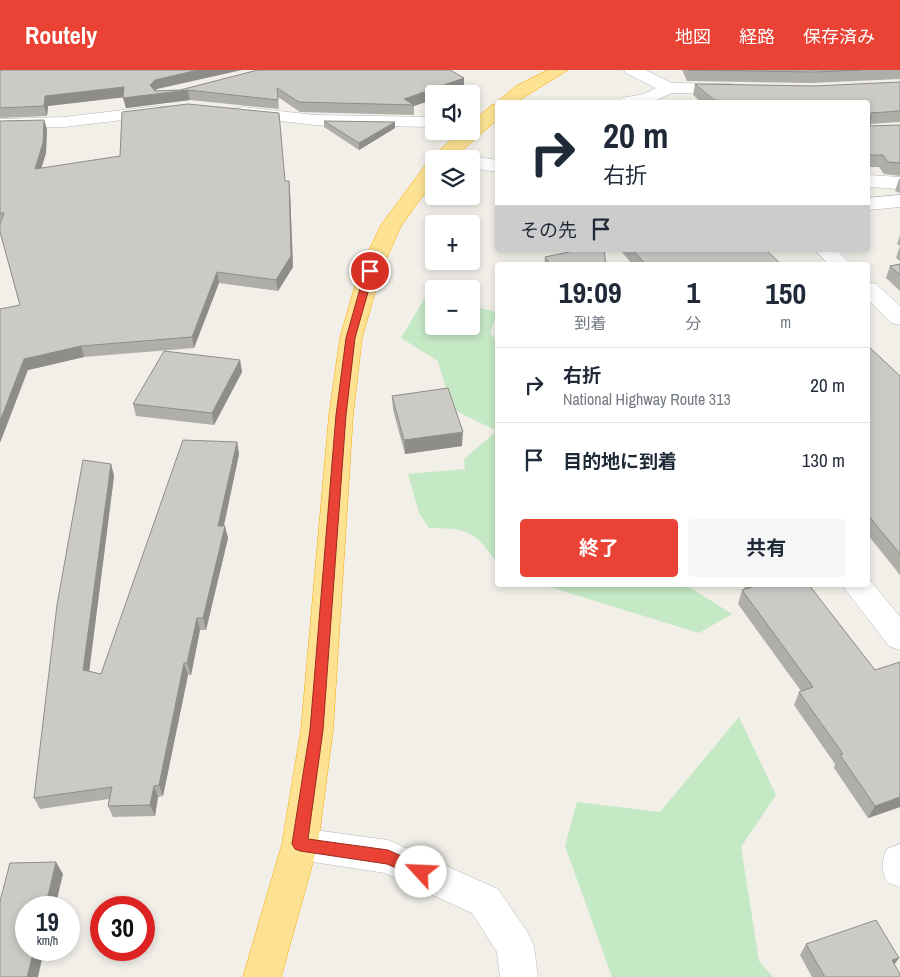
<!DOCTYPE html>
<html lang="ja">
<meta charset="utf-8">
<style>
:root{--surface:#fff;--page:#f6f6f7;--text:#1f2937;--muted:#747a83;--line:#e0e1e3;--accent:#ea4335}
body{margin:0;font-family:"Archivo Narrow","Noto Sans JP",sans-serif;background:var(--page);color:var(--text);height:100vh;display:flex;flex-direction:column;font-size:19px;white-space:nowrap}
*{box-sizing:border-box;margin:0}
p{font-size:16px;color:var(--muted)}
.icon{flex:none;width:28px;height:28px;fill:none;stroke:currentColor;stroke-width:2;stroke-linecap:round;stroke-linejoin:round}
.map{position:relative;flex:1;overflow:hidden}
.drawer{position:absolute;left:495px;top:192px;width:375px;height:325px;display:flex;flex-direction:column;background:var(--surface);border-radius:5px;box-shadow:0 2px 8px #0003}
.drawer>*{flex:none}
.top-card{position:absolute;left:495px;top:30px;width:375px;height:152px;border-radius:5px;box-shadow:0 2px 8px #0003;background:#fff;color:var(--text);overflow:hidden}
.fabs{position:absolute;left:425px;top:15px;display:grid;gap:10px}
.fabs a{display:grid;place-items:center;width:55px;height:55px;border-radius:5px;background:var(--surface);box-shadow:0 2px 8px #0003;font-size:25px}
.speed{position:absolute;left:15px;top:826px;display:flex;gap:10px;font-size:25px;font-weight:700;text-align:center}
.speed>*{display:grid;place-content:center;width:65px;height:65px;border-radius:50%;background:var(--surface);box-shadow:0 2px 8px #0003;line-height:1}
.speed small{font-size:12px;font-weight:400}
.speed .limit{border:8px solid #d22;background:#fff;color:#111}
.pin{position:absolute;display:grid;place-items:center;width:42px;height:42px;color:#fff;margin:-21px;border:2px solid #fff;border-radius:50%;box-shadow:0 1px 5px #0007}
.me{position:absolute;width:55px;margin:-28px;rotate:295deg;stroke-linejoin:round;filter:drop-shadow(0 0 4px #0008)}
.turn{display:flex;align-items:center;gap:18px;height:105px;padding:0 25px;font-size:22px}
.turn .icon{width:65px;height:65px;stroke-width:2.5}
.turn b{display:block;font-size:35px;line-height:42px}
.then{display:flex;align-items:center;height:48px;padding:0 25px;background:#0003;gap:10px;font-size:19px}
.eta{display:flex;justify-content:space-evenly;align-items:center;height:85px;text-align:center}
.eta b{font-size:30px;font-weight:700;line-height:35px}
.button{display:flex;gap:10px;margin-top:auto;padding:10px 25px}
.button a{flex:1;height:58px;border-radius:5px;background:var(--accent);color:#fff;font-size:20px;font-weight:700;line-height:58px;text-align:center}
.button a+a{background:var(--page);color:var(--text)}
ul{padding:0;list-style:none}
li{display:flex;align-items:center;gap:15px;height:75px;padding:0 25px;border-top:1px solid var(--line)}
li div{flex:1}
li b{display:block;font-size:19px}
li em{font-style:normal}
header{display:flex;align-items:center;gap:30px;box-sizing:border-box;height:70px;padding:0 25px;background:var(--accent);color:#fff}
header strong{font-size:24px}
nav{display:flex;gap:28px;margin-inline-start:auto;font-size:18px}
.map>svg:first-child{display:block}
</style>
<header>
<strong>Routely</strong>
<nav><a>地図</a><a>経路</a><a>保存済み</a></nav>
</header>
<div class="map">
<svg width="900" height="907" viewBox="0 0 900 907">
<rect width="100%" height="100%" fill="#f1efe8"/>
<g fill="#c5e8c5">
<path d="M426 226 434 228V256H471V236L497 242 490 264 498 271 497 493C475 461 468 458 429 458L419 443 408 404 465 399 464 389 497 361 452 339 438 291 401 268Z"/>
<polygon points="543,515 686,515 732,544 699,563"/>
<polygon points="739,647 776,725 741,777 759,891 773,907 612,907 565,776 577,732 660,742"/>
</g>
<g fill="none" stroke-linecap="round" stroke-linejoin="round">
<defs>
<g id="minor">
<polygon points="624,0 645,0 672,13 731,14 737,15 739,19 737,23 731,24 672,23 652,32 620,32 622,28 644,24 656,18 626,3"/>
<polygon points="158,36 164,37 167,41 164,45 64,57 0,59 0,49 64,47"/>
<polygon points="243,37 315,45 434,47 434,57 315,55 237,46 234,42 237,38"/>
<polygon points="471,86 498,90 498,102 471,98 471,89 464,89"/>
<polygon points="868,105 900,107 900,119 868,117"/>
<polygon points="900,125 900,137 868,140 868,128"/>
<polygon points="815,180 837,180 852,195 829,195"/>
<polygon points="868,212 876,214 900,236 900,255 892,253 868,230"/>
<polygon points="868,508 900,547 900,580 889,576 842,515 868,515"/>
<polygon points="300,758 388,770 498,819 528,863 534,876 538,907 500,907 497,882 472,843 385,803 300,790 288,786 282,774 288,762"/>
<path d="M900 774V817L887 812C881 799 881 792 887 779Z"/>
</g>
<g id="highway">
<polygon points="548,0 568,0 516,32 497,32 516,16"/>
<polygon points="498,34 498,49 452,89 434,89 434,110 401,156 381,201 362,268 353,345 333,660 318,774 281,907 243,907 282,774 301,660 329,345 340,268 359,201 381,155 427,93 433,92 432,89 434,85 462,61 471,61 471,53 492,35"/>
</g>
</defs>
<use href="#minor" stroke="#b5b8bc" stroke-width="1"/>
<use href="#highway" stroke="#f9ab00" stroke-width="1"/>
<use href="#minor" fill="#fff" fill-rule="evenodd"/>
<use href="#highway" fill="#fde293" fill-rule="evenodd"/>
</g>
<g fill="#afaea9">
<polygon points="0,0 157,19 155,21 464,8 464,18 447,24 434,24 434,29 414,36 414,45 300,42 278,27 279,39 190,30 126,38 123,27 48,36 47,46 0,48"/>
<polygon points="682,0 900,0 900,9 811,13 687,11"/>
<polygon points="900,12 900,52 870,54 870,56 900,55 900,106 884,104 879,97 868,97 868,32 701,32 693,25 695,14 814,16"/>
<polygon points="44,50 47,59 46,83 41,98 285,111 290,121 293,197 278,221 219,213 194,278 84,287 28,300 20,235 0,162 0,51"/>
<polygon points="324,51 395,52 395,58 359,80 324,57"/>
<polygon points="899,109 900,109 900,123 895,121"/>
<polygon points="900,165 900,191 896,188 900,176 897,174"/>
<polygon points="620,180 766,180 782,195 633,195"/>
<polygon points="545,187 606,195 544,195"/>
<polygon points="900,194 900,221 886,208 890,196"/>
<polygon points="868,276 900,306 900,505 868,465"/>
<polygon points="240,290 242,302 214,355 136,346 133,334"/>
<polygon points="392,326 462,376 405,384 393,340"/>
<polygon points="237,372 239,384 224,456 228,468 206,560 200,560 191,605 188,605 163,726 158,727 155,746 113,747 108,736 109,729 40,739 34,728 111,394 114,406 89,601 101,604"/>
<polygon points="745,515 809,515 875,600 900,737 868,748 834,698 835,694 794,635 799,622 801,621 738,534 742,520 744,520"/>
<polygon points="806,874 899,888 894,894 900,907 812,907 800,885"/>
</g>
<g fill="#8f8d8a">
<polygon points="198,0 242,0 157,19 152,25 188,20 190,30 126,38 123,28 150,15 155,10"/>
<polygon points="464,8 464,18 447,24 434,24 434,29 414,36 404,29"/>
<polygon points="124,17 126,27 48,36 47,46 44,36 45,26"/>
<polygon points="44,50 47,59 46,83 38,109 35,99"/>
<polygon points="395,52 395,58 359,80 359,73"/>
<polygon points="289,111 290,121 293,197 278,221 276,210"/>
<polygon points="217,202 219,213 194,278 192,267"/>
<polygon points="81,276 84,287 28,300 0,373 0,351 24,289"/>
<polygon points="240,290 242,302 214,355 212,343"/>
<polygon points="463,362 462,376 405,384 404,370"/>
<polygon points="237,372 239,384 221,468 218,456"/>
<polygon points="111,394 114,406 88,611 83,600"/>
<polygon points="225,456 228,468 206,560 203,548"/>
<polygon points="197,548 200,560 191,605 187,593"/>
<polygon points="184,593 188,605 163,726 159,715"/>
<polygon points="154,716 158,727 155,746 150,735"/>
<polygon points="900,727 900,737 868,748 875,736"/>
<polygon points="56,792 63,804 55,838 45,838"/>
<polygon points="34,880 44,880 38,907 27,907"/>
<polygon points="899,888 891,899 892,890"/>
</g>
<g fill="#cccac5" stroke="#8f8d8a">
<polygon points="0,0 198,0 155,10 150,15 155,21 180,20 258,0 450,0 464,8 404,29 414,35 299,32 277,18 278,30 188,20 123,28 124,17 45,26 44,36 0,38"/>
<polygon points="688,0 861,0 814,2"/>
<polygon points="900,12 900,41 871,43 870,56 900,55 900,93 888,92 883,85 868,85 868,32 738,32 714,30 695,14 814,16"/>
<polygon points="188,34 279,43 285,111 289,111 291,186 276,210 217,202 192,267 81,276 24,289 0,351 0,239 20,235 0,162 0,154 4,143 0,143 0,51 44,50 43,73 35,99 120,86 122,42"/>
<polygon points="324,51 395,52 359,73"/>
<polygon points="578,180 604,180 606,195 551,195 545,187"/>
<polygon points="633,180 766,180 782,195 646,195"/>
<polygon points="900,194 900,205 890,196"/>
<polygon points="868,276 900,306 900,484 868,445"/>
<polygon points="164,281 240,290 212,343 133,334"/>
<polygon points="448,318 463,362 404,370 392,326"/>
<polygon points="183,370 237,372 218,456 225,456 203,548 197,548 187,593 184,593 159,715 154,716 150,735 108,736 112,717 34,728 57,535 83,390 111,394 83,600 101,604"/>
<polygon points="750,515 809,515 875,600 900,592 900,727 875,736 840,685 843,684 799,622 813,617 742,520 752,517"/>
<polygon points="56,792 45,838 26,838 26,880 34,880 27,907 0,907 0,831 10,793"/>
<polygon points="876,850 899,888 892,890 900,904 900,907 825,907 806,874"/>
</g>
<polygon fill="#ea4335" stroke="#982c22" points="370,198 374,201 355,268 346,345 323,660 308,769 388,780 426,797 428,802 426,807 421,809 387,794 300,781 295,779 292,774 310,660 336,345 346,268 365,201"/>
</svg>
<div class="fabs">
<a><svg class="icon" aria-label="sound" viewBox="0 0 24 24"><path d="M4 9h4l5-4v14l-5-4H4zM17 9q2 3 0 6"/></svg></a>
<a><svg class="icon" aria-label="layers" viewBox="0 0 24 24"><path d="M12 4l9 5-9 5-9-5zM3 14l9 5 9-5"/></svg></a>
<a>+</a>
<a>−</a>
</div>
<div class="speed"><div>19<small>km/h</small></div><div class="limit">30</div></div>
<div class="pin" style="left:370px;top:201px;background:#d93025"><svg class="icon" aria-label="arrive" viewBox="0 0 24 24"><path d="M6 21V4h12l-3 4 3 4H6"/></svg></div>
<svg class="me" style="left:421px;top:802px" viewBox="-20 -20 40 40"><circle r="19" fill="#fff"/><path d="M0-13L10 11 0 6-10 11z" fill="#ea4335"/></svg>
<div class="top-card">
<div class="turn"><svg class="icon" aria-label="right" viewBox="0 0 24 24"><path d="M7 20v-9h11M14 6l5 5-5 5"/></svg><div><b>20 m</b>右折</div></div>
<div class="then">その先<svg class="icon" aria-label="arrive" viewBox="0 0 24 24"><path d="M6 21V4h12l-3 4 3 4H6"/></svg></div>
</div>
<section class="drawer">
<div class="eta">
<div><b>19:09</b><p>到着</p></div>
<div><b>1</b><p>分</p></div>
<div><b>150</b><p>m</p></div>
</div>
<ul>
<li><svg class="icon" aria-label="right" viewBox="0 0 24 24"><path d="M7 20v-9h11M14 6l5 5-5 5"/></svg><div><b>右折</b><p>National Highway Route 313</p></div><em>20 m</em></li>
<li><svg class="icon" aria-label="arrive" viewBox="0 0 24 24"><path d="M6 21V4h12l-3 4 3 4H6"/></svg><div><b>目的地に到着</b></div><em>130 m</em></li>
</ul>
<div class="button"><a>終了</a><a>共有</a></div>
</section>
</div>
